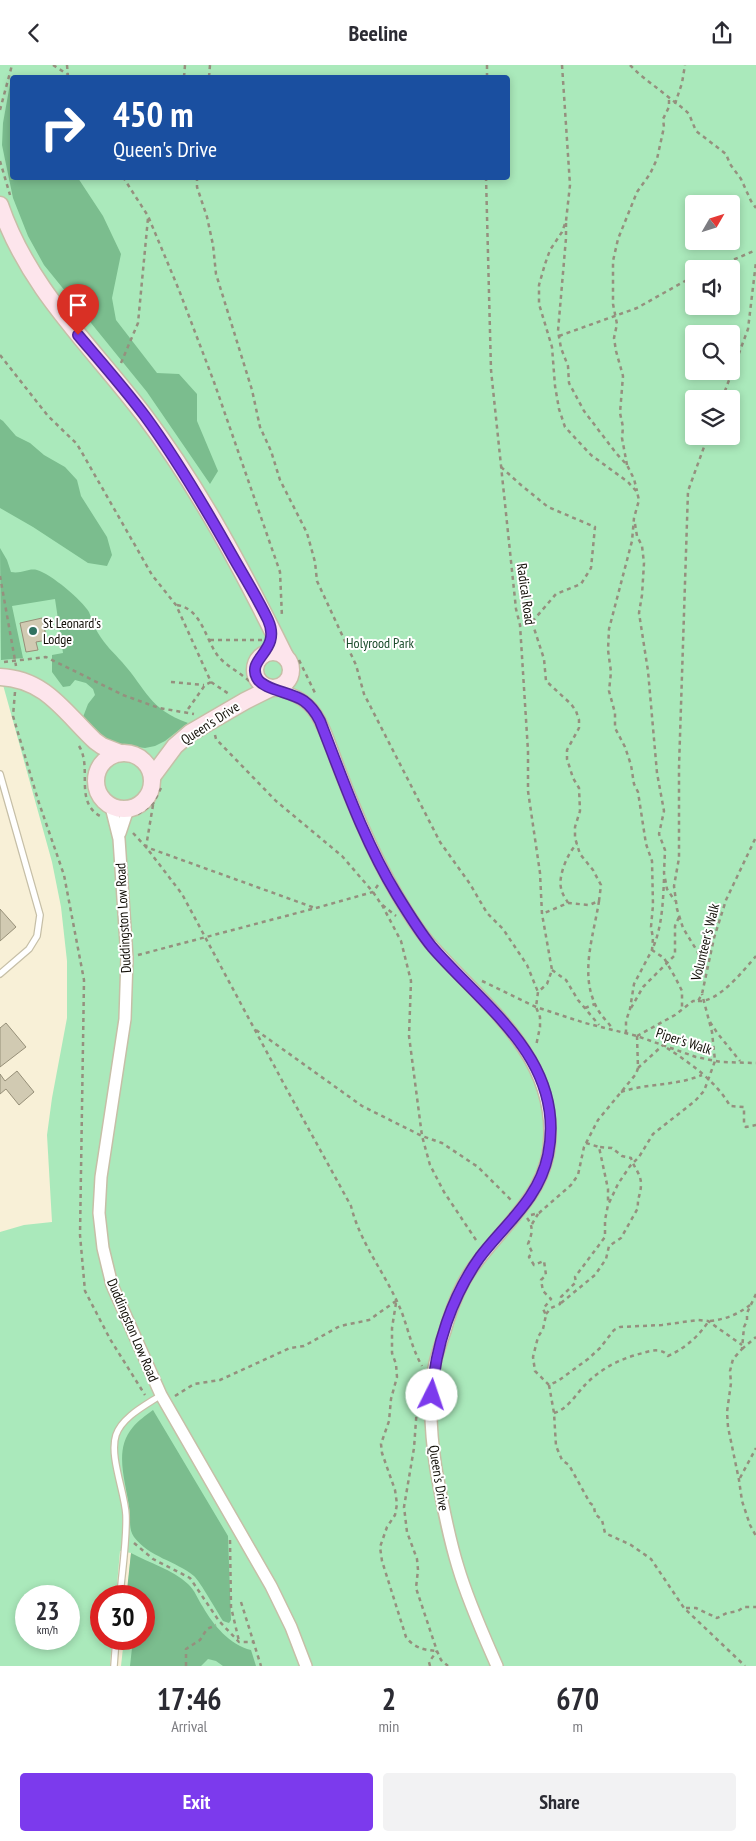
<!DOCTYPE html>
<style>
:root{--surface:#fff;--page:#f2f2f3;--text:#2b2b33;--muted:#7c7c81;--accent:#7c3aed}
body{margin:0;font-family:"PT Sans Narrow",sans-serif;background:var(--page);color:var(--text);height:100vh;display:flex;flex-direction:column;font-size:19px;white-space:nowrap}
*{box-sizing:border-box;margin:0}
p{font-size:16px;color:var(--muted)}
.icon{flex:none;width:28px;height:28px;fill:none;stroke:currentColor;stroke-width:2;stroke-linecap:round;stroke-linejoin:round}
.map{position:relative;height:1601px;overflow:hidden}
.side{display:flex;flex-direction:column;background:var(--surface);flex:1}
.side>*{flex:none}
.banner{position:absolute;left:10px;top:10px;width:500px;height:105px;border-radius:5px;box-shadow:0 2px 8px #0003;background:#1a4fa0;color:#fff;overflow:hidden}
.needle{width:32px;rotate:51deg}
.fabs{position:absolute;left:685px;top:130px;display:grid;gap:10px}
.fabs a{display:grid;place-items:center;width:55px;height:55px;border-radius:5px;background:var(--surface);box-shadow:0 2px 8px #0003;font-size:25px}
.speed{position:absolute;left:15px;top:1520px;display:flex;gap:10px;font-size:25px;font-weight:700;text-align:center}
.speed>*{display:grid;place-content:center;width:65px;height:65px;border-radius:50%;background:var(--surface);box-shadow:0 2px 8px #0003;line-height:1}
.speed small{font-size:12px;font-weight:400}
.speed .limit{border:8px solid #d22;background:#fff;color:#111}
.pin{position:absolute;display:grid;place-items:center;width:42px;height:42px;color:#fff;margin:-51px -21px;border-radius:50% 50% 50% 0;rotate:-45deg;box-shadow:0 0 5px #0007}
.pin .icon{rotate:45deg}
.me{position:absolute;width:55px;margin:-28px;rotate:4deg;stroke-linejoin:round;filter:drop-shadow(0 0 4px #0008)}
.turn{display:flex;align-items:center;gap:18px;height:105px;padding:0 20px;font-size:22px}
.turn .icon{width:65px;height:65px;stroke-width:2.5}
.turn b{display:block;font-size:35px;line-height:42px}
.eta{display:flex;justify-content:space-evenly;align-items:center;height:85px;text-align:center}
.eta b{font-size:30px;font-weight:700;line-height:35px}
.action{display:flex;gap:10px;margin-top:auto;padding:10px 20px}
.action a{flex:1;height:58px;border-radius:5px;background:var(--accent);color:#fff;font-size:20px;font-weight:700;line-height:58px;text-align:center}
.action a+a{background:var(--page);color:var(--text)}
header{display:flex;justify-content:space-between;align-items:center;height:65px;padding:0 20px;background:var(--surface);font-size:22px;font-weight:700}
.map>svg:first-child{display:block}
</style>
<header><svg class="icon" aria-label="back" viewBox="0 0 24 24"><path d="M15 5l-7 7 7 7"/></svg>Beeline<svg class="icon" aria-label="share" viewBox="0 0 24 24"><path d="M12 15V3M7 8l5-5 5 5M5 13v7h14v-7"/></svg></header>
<div class="map">
<svg width="756" height="1601" viewBox="0 0 756 1601">
<rect width="100%" height="100%" fill="#f8f0d7"/>
<path fill="#aae9bb" fill-rule="evenodd" d="M0 0H756V1601H121L124 1574H144V1531H127L131 1488 120 1486 116 1531H101V1574H112L110 1601H0V1167L24 1160 52 1157 47 1070 52 1033 67 953V896L61 842 52 797 0 609ZM12 12H508V112H12ZM694 139H731V176H694ZM694 204H731V241H694ZM694 269H731V306H694ZM694 334H731V371H694ZM26 1531H69V1574H26Z"/>
<g fill="#7bbd8e">
<polygon points="10,19 12,22 12,112 78,113 103,151 121,189 112,233 116,255 157,308 179,309 197,329 197,356 218,406 210,419 147,327 44,200 28,171 13,133 2,80 3,58"/>
<polygon points="0,354 3,356 16,371 30,378 44,390 65,402 77,415 81,431 107,472 112,490 107,501 88,498 33,462 0,443"/>
<path d="M0 483 7 495 11 507C22 509 28 503 37 505 51 509 82 535 89 547 92 554 94 562 98 568 105 580 114 588 122 597 147 625 149 644 188 658L165 676 155 681 145 683 113 679 104 674 94 664 83 652 88 639 95 630 93 624 86 618 75 615 70 621 63 622 52 607V590L63 588 55 534 12 541 23 593 1 595Z"/>
<path d="M153 1345 228 1471 231 1555 229 1558 223 1556C216 1545 201 1518 194 1511 176 1496 149 1492 134 1472 128 1464 131 1452 129 1442 126 1416 113 1385 133 1362 138 1356 146 1350 153 1345Z"/>
<path d="M131 1488C149 1498 172 1504 188 1519 195 1525 198 1535 203 1542 213 1560 230 1580 251 1585L256 1601H223L216 1596 208 1594 201 1601H130L133 1574H144V1531H129L127 1525Z"/>
</g>
<g fill="#d1cab2" stroke="#968f78">
<polygon points="42,553 47,575 36,577 38,585 26,587 20,558"/>
<polygon points="0,844 16,862 0,876"/>
<polygon points="6,958 26,982 0,1002 0,963"/>
<polygon points="17,1006 34,1027 19,1040 6,1024 0,1029 0,1009 5,1016"/>
</g>
<g fill="none" stroke-linecap="round" stroke-linejoin="round">
<defs>
<g id="lane">
<polyline points="0,709 40,850 37,871 29,884 0,909"/>
<path d="M120 1531C122 1506 127 1475 126 1450 125 1428 109 1391 116 1370 122 1352 146 1340 161 1330"/>
<polyline points="114,1601 116,1574"/>
</g>
<g id="street">
<path d="M275 623C288 628 303 632 313 645 325 660 332 687 340 706 356 748 373 789 396 828 407 847 419 867 434 883 483 938 550 986 550 1067 551 1128 503 1159 472 1204 459 1222 451 1245 445 1266 441 1278 436 1291 434 1303 428 1336 431 1371 436 1404 442 1437 448 1470 458 1502 468 1536 483 1569 497 1601"/>
<polyline points="111,742 119,774 127,893 125,954 101,1112 99,1148 103,1183 112,1220 161,1330 271,1521 291,1562 306,1601"/>
<polyline points="120,768 128,744"/>
</g>
<g id="secondary">
<path d="M0 140C29 225 91 280 144 350 200 424 244 508 285 591"/>
<circle cx="273" cy="605" r="18"/>
<path d="M0 612C46 614 65 648 95 676L102 681 120 688"/>
<circle cx="124" cy="716" r="28"/>
<polyline points="152,712 175,681 190,668 245,636 271,623"/>
</g>
</defs>
<use href="#lane" stroke="#c6bfa7" stroke-width="8"/>
<use href="#street" stroke="#c6bfa7" stroke-width="14"/>
<use href="#secondary" stroke="#c6bfa7" stroke-width="19"/>
<g stroke="#95907e" stroke-width="2.5" stroke-dasharray="4 4" stroke-linecap="butt">
<polyline points="53,0 67,9"/>
<polyline points="67,0 68,12"/>
<polyline points="562,0 570,120 566,156 562,167 550,185 545,199 539,220 539,239 552,282 555,321 559,344 565,362 591,390 628,417 637,427 639,435 634,453 632,476 609,564 608,585 611,607 609,626 615,648 615,663 625,682 631,700 634,719 638,727 646,779 652,796 653,840 651,862 653,873 652,885 634,919 630,944 626,956 626,968"/>
<polyline points="630,0 639,9 685,45 689,49 696,66 726,89 730,99 741,114 751,136 756,143"/>
<polyline points="184,12 185,0"/>
<polyline points="209,12 210,0"/>
<polyline points="487,12 487,0"/>
<polyline points="675,39 682,18 685,0"/>
<polyline points="0,45 12,0"/>
<polyline points="0,96 10,130"/>
<polyline points="123,112 148,151 179,225 214,317 280,507 282,552"/>
<polyline points="197,112 197,122 207,152 213,180 216,209 252,325 260,362 271,386 280,415 307,468 315,497 317,516 356,600 364,629 440,777 470,819 487,848 503,864 527,900 538,927"/>
<polyline points="486,112 491,305 516,544 520,560 528,686 528,726 540,808 542,849 552,905 547,919 538,927 536,942 540,952 540,962 536,981"/>
<polyline points="566,158 566,173 558,266 561,283 568,301 569,318 584,346 616,388 627,400 634,414 637,426"/>
<polyline points="712,204 756,185"/>
<polyline points="559,271 637,243 694,211"/>
<polyline points="0,290 48,351 77,379 152,510 176,540 211,617 205,620 186,647"/>
<polyline points="121,298 138,258 148,153"/>
<polyline points="722,334 748,264 756,197"/>
<polyline points="627,400 622,373 623,362 620,348 623,311 616,286 614,273 617,259 613,239 613,196 618,174 637,127 650,109 657,94 664,62 663,54 669,42 669,31"/>
<polyline points="501,402 521,420 548,442 595,462 591,503 581,519 556,529 532,557 520,560"/>
<polyline points="635,459 637,471 642,481 644,498 642,530 639,548 648,606 657,708 664,746 659,769 665,785 664,808 667,824 675,836"/>
<polyline points="0,511 16,601"/>
<path d="M177 540C202 544 205 574 218 591 227 602 242 608 252 619"/>
<polyline points="532,557 544,594 546,616 571,639 576,646 579,655 579,663 567,685 567,694 573,713 579,723 580,746 575,762 575,773 580,789 593,805 601,820 599,836 589,840 568,838 542,849"/>
<polyline points="210,575 262,575"/>
<polyline points="299,595 316,630"/>
<polyline points="4,597 46,592 123,630 159,643 194,649"/>
<polyline points="171,617 204,620"/>
<polyline points="211,617 229,629"/>
<polyline points="15,627 13,651 38,735 64,810 84,915 80,1170 85,1226 110,1274 145,1330"/>
<polyline points="215,670 216,674 276,736 342,791 373,827 381,839 396,851"/>
<path d="M79 681C93 703 73 738 102 752"/>
<polyline points="153,740 146,782 315,843"/>
<polyline points="138,749 153,739 161,723"/>
<path d="M133 768 146 782 182 829 285 1021 351 1141C360 1178 385 1208 400 1243 408 1262 411 1282 422 1301"/>
<path d="M664 814C663 838 662 863 652 885L664 893 675 912 682 926V945"/>
<path d="M599 836C594 869 580 907 595 939 599 949 607 956 613 964"/>
<path d="M568 838C566 834 562 829 561 823 558 811 568 787 577 779"/>
<polyline points="382,840 401,876 411,916 409,971 422,1071 430,1100 444,1127 478,1178"/>
<polyline points="138,890 316,843 373,827 378,820"/>
<polyline points="706,904 702,894 683,863 677,844 674,821 679,793 679,702 688,426 708,371"/>
<polyline points="552,905 566,915 578,935 599,960"/>
<polyline points="482,916 536,942 585,958 637,971 696,992 721,997 756,998"/>
<path d="M698 936C718 938 744 905 756 891"/>
<polyline points="585,943 595,939"/>
<polyline points="631,943 643,922 675,890 675,861 679,852"/>
<polyline points="710,957 718,969 740,996"/>
<polyline points="256,965 362,1041 422,1071 442,1078 478,1102 513,1137"/>
<polyline points="637,971 675,950 693,936 698,936 702,929 714,873 726,835 756,772"/>
<path d="M667 983C690 998 717 1017 730 1041L744 1042V1060L746 1062 756 1060"/>
<polyline points="638,1003 663,980"/>
<path d="M621 1027C648 1018 676 1021 702 1010"/>
<polyline points="586,1078 599,1082 608,1124 608,1139"/>
<polyline points="531,1150 539,1148 571,1120 578,1110 584,1082 598,1055 636,1009 638,1003 637,971"/>
<path d="M527 1153C534 1162 532 1169 528 1179L532 1187 529 1192 534 1200 544 1196 546 1210 541 1215 543 1226 551 1234 543 1244 546 1250 543 1264 538 1272 533 1292 535 1306 549 1320 558 1316 588 1294 600 1283 614 1265 620 1262 662 1260 698 1255 708 1256 742 1280"/>
<polyline points="532,1159 538,1149"/>
<polyline points="756,1229 747,1248 747,1256 744,1262 742,1284 733,1294 730,1306 731,1318 727,1347 728,1362 739,1415 742,1436 750,1460 756,1471"/>
<path d="M396 1238 392 1263V1288L396 1299 397 1312 391 1334 389 1356 381 1379 382 1388 395 1425 397 1439 395 1450 387 1462 380 1482 382 1496 406 1572C414 1583 424 1585 437 1586"/>
<path d="M561 1238 595 1210 606 1194 609 1181 621 1173 638 1143C637 1133 641 1129 641 1119 641 1109 634 1103 631 1093L622 1091 612 1083 599 1082"/>
<polyline points="546,1249 551,1243 560,1239 561,1232 576,1217 575,1212 605,1172 605,1155 608,1140 618,1119 630,1101 639,1092 653,1069 695,1036 704,1026 715,996 712,967 702,929"/>
<path d="M710 1256C726 1254 737 1250 750 1240"/>
<polyline points="742,1284 756,1272"/>
<polyline points="549,1320 554,1348 556,1381 562,1395 569,1400 590,1438 594,1441 595,1449 602,1455 605,1468 631,1480 651,1494 684,1543 745,1601"/>
<polyline points="418,1328 414,1383 404,1442 407,1467 417,1494 418,1505 416,1523 437,1586 441,1595 448,1601"/>
<polyline points="175,1331 194,1319 220,1315 290,1283 304,1281 340,1261 369,1255 396,1236"/>
<path d="M554 1348C568 1344 576 1329 585 1320 601 1303 622 1293 643 1288 652 1285 662 1283 668 1291 685 1283 698 1272 708 1257"/>
<polyline points="740,1413 756,1383"/>
<polyline points="230,1475 231,1542 239,1576"/>
<polyline points="134,1478 153,1494 190,1513 219,1556 239,1577 253,1577"/>
<polyline points="241,1537 261,1601"/>
<polyline points="686,1543 696,1543 717,1553 727,1548 738,1546 744,1542 756,1542"/>
<polyline points="186,1601 186,1584 200,1575 207,1564 216,1560"/>
<polyline points="430,1601 429,1597 437,1586"/>
</g>
<use href="#lane" stroke="#fff" stroke-width="5.5"/>
<use href="#street" stroke="#fff" stroke-width="11"/>
<use href="#secondary" stroke="#fde5ec" stroke-width="16"/>
</g>
<g fill="none" stroke-linecap="round" stroke-linejoin="round">
<defs>
<path id="route" d="M78 270C101 297 124 323 145 351 178 396 206 444 233 492 245 513 258 534 268 555 282 586 246 593 257 613 263 625 291 627 304 636 311 641 316 648 320 656 343 715 364 776 397 830 408 848 419 866 432 882 485 943 567 996 548 1090 539 1134 506 1158 480 1192 452 1231 435 1282 432 1330"/>
</defs>
<use href="#route" stroke="#51269a" stroke-width="12"/>
<use href="#route" stroke="#7c3aed" stroke-width="9"/>
</g>
<circle fill="#307261" stroke="#fff" stroke-width="2" cx="33" cy="566" r="5"/>
<g text-anchor="middle" stroke-width="4" stroke-linejoin="round" paint-order="stroke">
<g font-size="14" fill="#110e06" stroke="#fff">
<text transform="translate(526 529) rotate(82)" y="5">Radical Road</text>
<text transform="translate(210 658) rotate(-33)" y="5">Queen's Drive</text>
<text transform="translate(123 853) rotate(-93)" y="5">Duddingston Low Road</text>
<text transform="translate(705 877) rotate(-76)" y="5">Volunteer's Walk</text>
<text transform="translate(684 976) rotate(18)" y="5">Piper's Walk</text>
<text transform="translate(133 1265) rotate(67)" y="5">Duddingston Low Road</text>
<text transform="translate(439 1413) rotate(81)" y="5">Queen's Drive</text>
</g>
<g font-size="14" fill="#110e06" stroke="#fff" text-anchor="start">
<text x="43" y="563">St Leonard's<tspan x="43" dy="16">Lodge</tspan></text>
</g>
<g font-size="14" fill="#1b4c2c" stroke="#fff">
<text x="380" y="583">Holyrood Park</text>
</g>
</g>
</svg>
<div class="fabs">
<a><svg class="needle" viewBox="-14 -14 28 28"><path d="M0-13l5 13h-10z" fill="#e53935"/><path d="M0 13l5-13h-10z" fill="#7c7c81"/></svg></a>
<a><svg class="icon" aria-label="sound" viewBox="0 0 24 24"><path d="M4 9h4l5-4v14l-5-4H4zM17 9q2 3 0 6"/></svg></a>
<a><svg class="icon" aria-label="search" viewBox="0 0 24 24"><circle cx="10" cy="10" r="6"/><path d="M15 15l6 6"/></svg></a>
<a><svg class="icon" aria-label="layers" viewBox="0 0 24 24"><path d="M12 4l9 5-9 5-9-5zM3 14l9 5 9-5"/></svg></a>
</div>
<div class="speed"><div>23<small>km/h</small></div><div class="limit">30</div></div>
<div class="pin" style="left:78px;top:270px;background:#d93025"><svg class="icon" aria-label="arrive" viewBox="0 0 24 24"><path d="M6 21V4h12l-3 4 3 4H6"/></svg></div>
<svg class="me" style="left:432px;top:1330px" viewBox="-20 -20 40 40"><circle r="19" fill="#fff"/><path d="M0-13L10 11 0 6-10 11z" fill="#7c3aed"/></svg>
<div class="banner">
<div class="turn"><svg class="icon" aria-label="right" viewBox="0 0 24 24"><path d="M7 20v-9h11M14 6l5 5-5 5"/></svg><div><b>450 m</b>Queen's Drive</div></div>
</div>
</div>
<section class="side">
<div class="eta">
<div><b>17:46</b><p>Arrival</p></div>
<div><b>2</b><p>min</p></div>
<div><b>670</b><p>m</p></div>
</div>
<div class="action"><a>Exit</a><a>Share</a></div>
</section>
